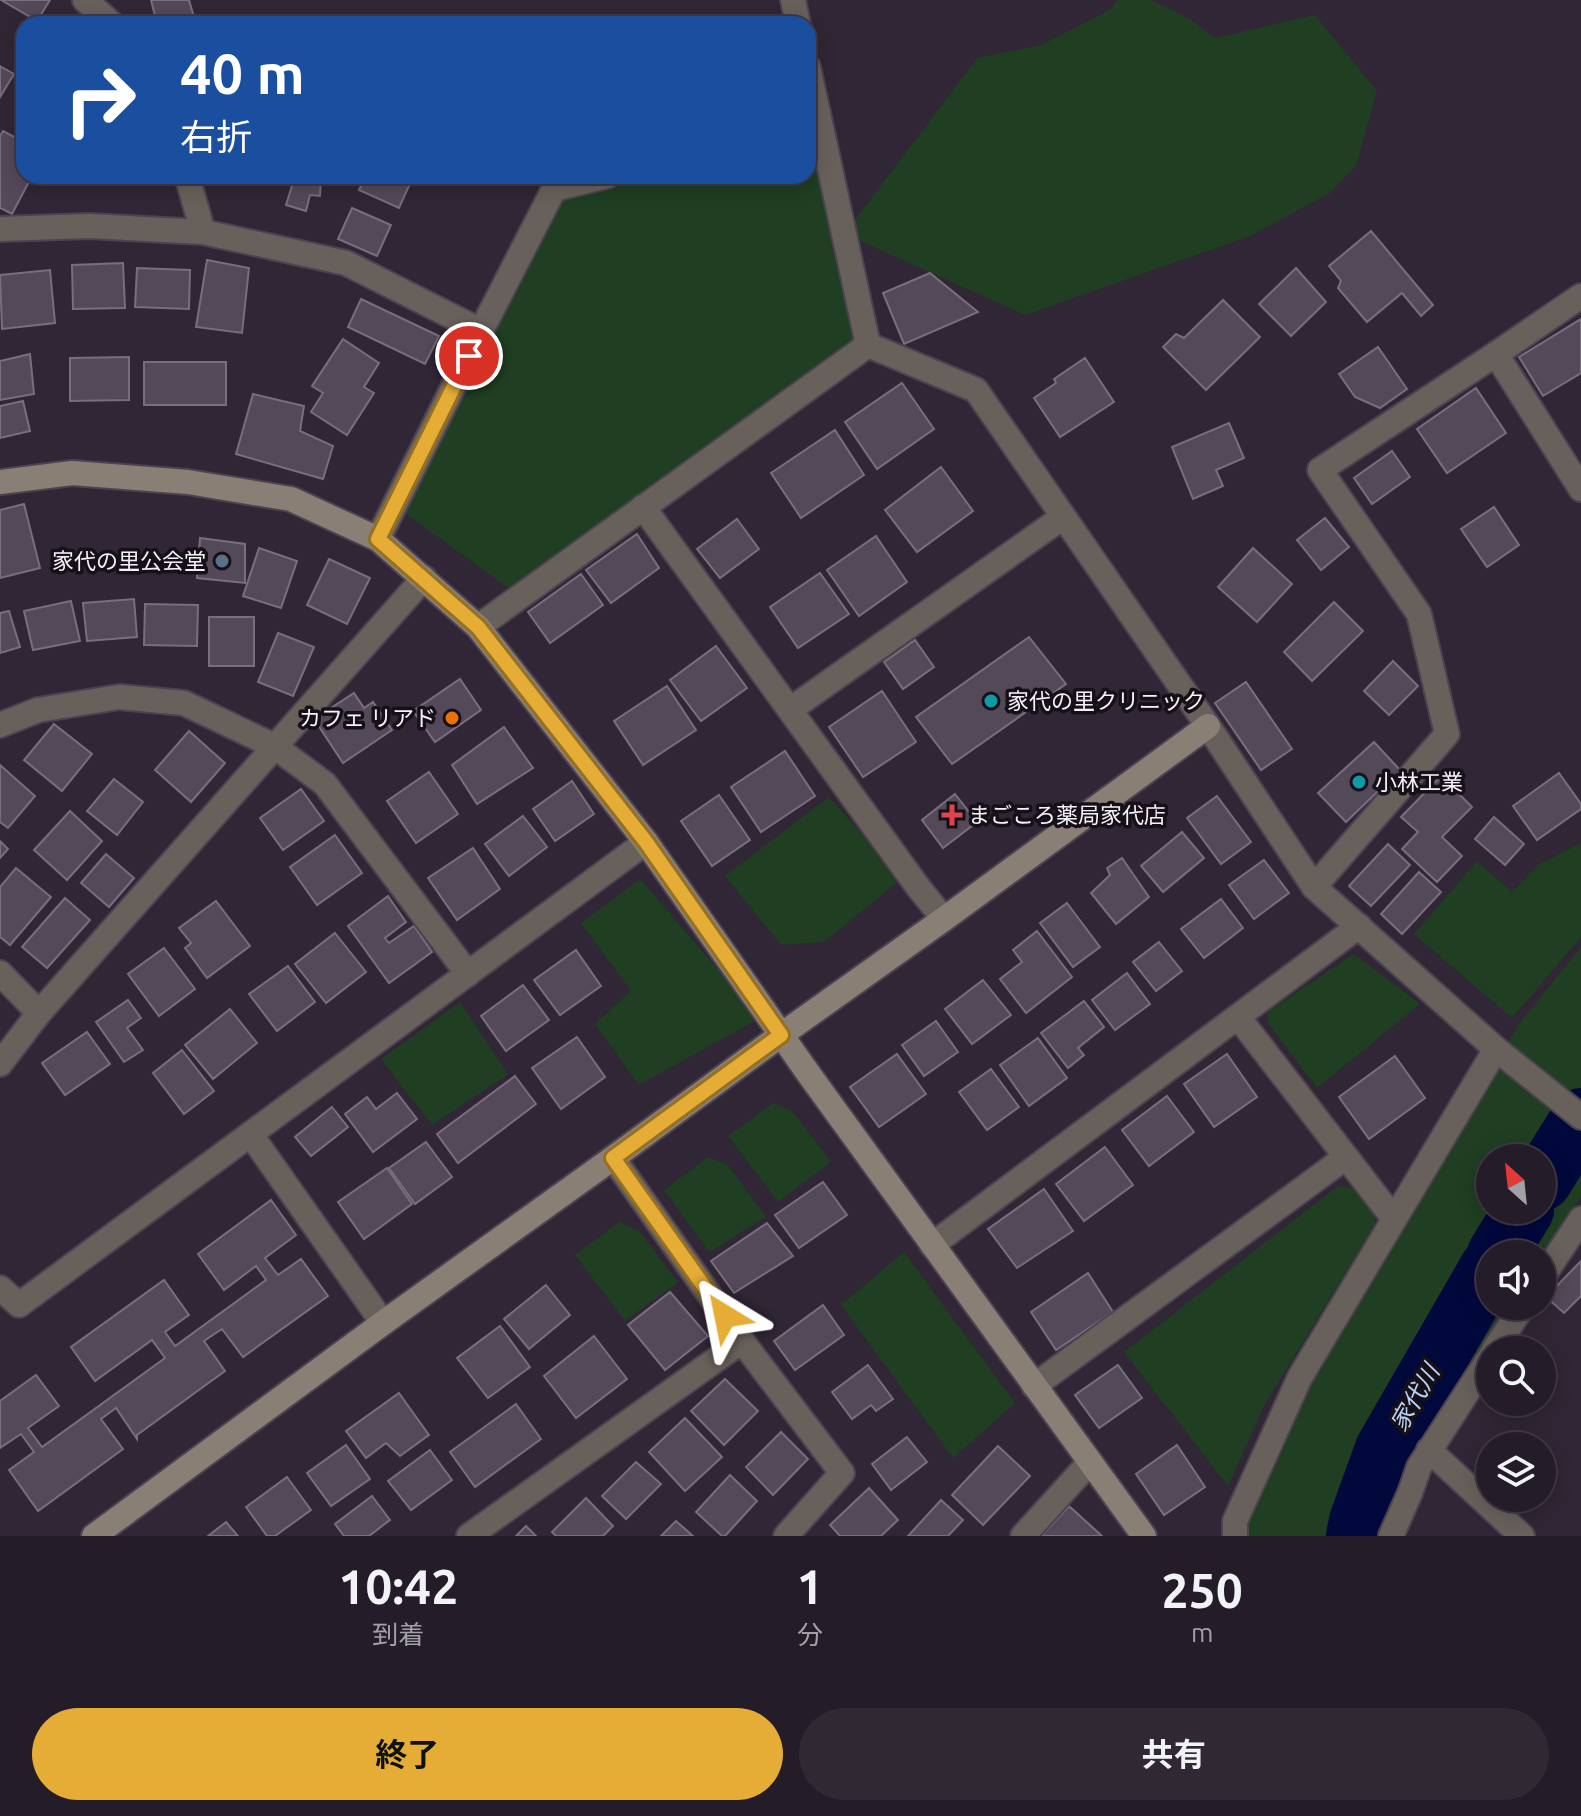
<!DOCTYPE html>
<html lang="ja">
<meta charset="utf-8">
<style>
:root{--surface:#241c28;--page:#302934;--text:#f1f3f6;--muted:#a3a1a8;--line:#413a45;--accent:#e6ad36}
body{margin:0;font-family:Ubuntu,"Noto Sans JP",sans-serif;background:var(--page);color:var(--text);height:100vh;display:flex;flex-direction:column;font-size:30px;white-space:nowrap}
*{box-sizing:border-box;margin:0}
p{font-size:26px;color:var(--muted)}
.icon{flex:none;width:44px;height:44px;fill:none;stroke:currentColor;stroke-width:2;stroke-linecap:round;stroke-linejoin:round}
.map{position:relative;height:1536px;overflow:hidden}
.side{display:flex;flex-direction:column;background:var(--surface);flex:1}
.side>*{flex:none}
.banner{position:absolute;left:16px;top:16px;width:800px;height:168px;border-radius:24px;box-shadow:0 4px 20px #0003,0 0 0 2px var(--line);background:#1a4fa0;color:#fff;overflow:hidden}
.needle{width:52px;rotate:333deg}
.buttons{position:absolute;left:1476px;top:1144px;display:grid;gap:16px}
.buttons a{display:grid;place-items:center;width:80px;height:80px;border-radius:50%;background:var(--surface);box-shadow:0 4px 20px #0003,0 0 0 2px var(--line);font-size:40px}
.pin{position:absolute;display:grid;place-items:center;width:68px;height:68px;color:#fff;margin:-34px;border:4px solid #fff;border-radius:50%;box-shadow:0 2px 8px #0007}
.me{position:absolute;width:88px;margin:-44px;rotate:325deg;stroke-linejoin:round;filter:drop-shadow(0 0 6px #0008)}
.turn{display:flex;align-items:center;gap:28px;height:168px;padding:0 32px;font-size:36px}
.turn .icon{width:104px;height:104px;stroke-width:2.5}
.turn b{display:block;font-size:56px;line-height:68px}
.eta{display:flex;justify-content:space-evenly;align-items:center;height:136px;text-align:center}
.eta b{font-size:48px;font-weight:700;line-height:56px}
.action{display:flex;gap:16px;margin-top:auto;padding:16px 32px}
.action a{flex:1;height:92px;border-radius:48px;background:var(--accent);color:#111;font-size:32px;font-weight:700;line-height:92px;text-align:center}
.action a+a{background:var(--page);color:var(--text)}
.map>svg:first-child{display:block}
</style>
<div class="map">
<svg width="1581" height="1536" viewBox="0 0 1581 1536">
<rect width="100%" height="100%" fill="#302635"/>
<g fill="#1f3e22" fill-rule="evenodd">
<polygon points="1117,0 1151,0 1192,20 1215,38 1315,15 1377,91 1356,166 1330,193 1250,236 1025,315 845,234 866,336 510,589 395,506 554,189 607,176 808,176 808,127 821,124 845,233 977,58 1041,45 1111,9"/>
<polygon points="829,797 902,879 824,942 781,945 725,876"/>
<polygon points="1581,843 1581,937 1512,1018 1414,934 1477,861 1512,892 1540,864"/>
<polygon points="640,879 760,1018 639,1085 595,1024 631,991 581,923"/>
<path d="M1581 947V1196L1542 1261V1254H1490V1306H1515L1394 1536H1238L1247 1496 1377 1248 1522 1020ZM1490 1158H1542V1210H1490Z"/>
<polygon points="1354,954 1420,1004 1317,1088 1268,1023 1267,1012"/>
<polygon points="460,1002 508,1074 432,1125 381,1059"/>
<polygon points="773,1103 792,1111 831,1162 778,1202 728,1136"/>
<polygon points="708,1157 728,1165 766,1217 709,1252 664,1190"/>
<polygon points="1338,1186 1352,1188 1375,1212 1375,1225 1265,1404 1228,1486 1124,1352"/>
<polygon points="619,1222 639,1231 678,1282 625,1321 575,1255"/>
<polygon points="904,1252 1015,1403 953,1458 841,1305"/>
</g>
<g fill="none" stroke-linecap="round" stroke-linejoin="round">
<g stroke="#00083c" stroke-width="60">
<polyline points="1542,1181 1581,1118"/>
<polyline points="1497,1254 1524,1210"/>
<polyline points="1356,1536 1359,1521 1385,1449 1490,1267"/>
</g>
</g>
<g fill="#544959" stroke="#796d7e" stroke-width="2">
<polygon points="1,0 50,0 37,21"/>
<polygon points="151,0 189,0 194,17 168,24 157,24"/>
<polygon points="0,66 14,74 0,97"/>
<polygon points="3,131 24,142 24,176 32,176 12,214 0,208 0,136"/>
<polygon points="295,176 334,176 333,180 321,179 320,196 310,195 306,211 286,205"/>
<polygon points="366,176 411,176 413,177 399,208 359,190"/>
<polygon points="352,208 391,225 377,256 338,239"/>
<polygon points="1371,231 1433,305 1421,316 1402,293 1367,322 1338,288 1341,281 1329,266"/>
<polygon points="207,260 249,268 242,333 196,327"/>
<polygon points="123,263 125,308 73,309 72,265"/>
<polygon points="137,268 190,270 189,309 135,307"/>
<polygon points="1296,268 1326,302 1291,336 1259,304"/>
<polygon points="50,270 55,323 2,329 0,275"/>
<polygon points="930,273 978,312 904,344 883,293"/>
<polygon points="361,299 439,336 425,364 348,327"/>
<polygon points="1223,300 1260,337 1206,390 1163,347 1176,334 1184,338"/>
<polygon points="1581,319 1581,373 1543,396 1519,357"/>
<polygon points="343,339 379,363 364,387 374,393 347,435 311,412 323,393 312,386"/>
<polygon points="1378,347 1407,389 1380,408 1355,397 1339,374"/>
<polygon points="30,354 34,394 0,400 0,361"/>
<polygon points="129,357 129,400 70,401 70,358"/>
<polygon points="1085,358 1114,402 1060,437 1034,398 1056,383 1054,379"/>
<rect x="144" y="362" width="82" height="43"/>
<polygon points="902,383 934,429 877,469 845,422"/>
<polygon points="1476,388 1506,433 1447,473 1417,429"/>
<polygon points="253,394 304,406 300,431 333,446 323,479 236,454"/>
<polygon points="23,401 30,431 0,438 0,406"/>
<polygon points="1229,423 1244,458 1216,470 1223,486 1193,499 1172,447"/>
<polygon points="835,430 864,475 801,518 771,473"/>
<polygon points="1392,451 1410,477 1372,504 1354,478"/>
<polygon points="941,467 973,511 917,552 885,510"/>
<polygon points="24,504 40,568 0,578 0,510"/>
<polygon points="1494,507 1519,545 1487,567 1461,529"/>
<polygon points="1325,518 1349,547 1321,570 1297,540"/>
<polygon points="737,519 759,549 720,578 697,549"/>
<polygon points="637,534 659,568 611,603 586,570"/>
<polygon points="876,536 907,582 859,616 827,570"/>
<polygon points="200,538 245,544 245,583 197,578"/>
<polygon points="259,548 297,561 281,608 243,596"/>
<polygon points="1253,548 1292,584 1257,622 1218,587"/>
<polygon points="329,559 370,578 347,624 307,605"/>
<polygon points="820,573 849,614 798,648 770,607"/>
<polygon points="581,574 603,605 550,643 528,612"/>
<polygon points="134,599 137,637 87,641 83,603"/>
<polygon points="71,601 80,641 33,650 24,611"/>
<polygon points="1334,602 1363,631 1312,681 1284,652"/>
<polygon points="145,604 198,605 197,646 144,645"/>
<polygon points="9,611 20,647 0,653 0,613"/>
<rect x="209" y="617" width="45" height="49"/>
<polygon points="278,633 314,647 293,696 258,682"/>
<polygon points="1029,637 1066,684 952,764 916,717"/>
<polygon points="915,640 934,667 903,689 884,662"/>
<polygon points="716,646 747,688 701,721 670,680"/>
<polygon points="1393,661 1418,686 1389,715 1364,691"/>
<polygon points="460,679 481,710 435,742 413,711"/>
<polygon points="1246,682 1292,749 1261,770 1215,703"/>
<polygon points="667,686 696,730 643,765 614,721"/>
<polygon points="882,691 916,742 863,777 829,727"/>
<polygon points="354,693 364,708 373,702 392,730 343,763 314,719"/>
<polygon points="54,724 92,754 62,791 24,760"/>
<polygon points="504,727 533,768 477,804 452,765"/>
<polygon points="189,731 225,763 191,802 155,770"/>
<polygon points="1374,742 1400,770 1346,822 1318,793"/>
<polygon points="785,751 815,796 761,832 731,787"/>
<polygon points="0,765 35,796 8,828 0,822"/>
<polygon points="429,772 458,814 416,843 387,801"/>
<polygon points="1559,773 1581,804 1581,809 1537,840 1513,806"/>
<polygon points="1441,776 1472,807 1442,837 1462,856 1437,882 1402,849 1418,832 1401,817"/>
<polygon points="114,779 143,802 117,835 87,811"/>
<polygon points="572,781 594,814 555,841 533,809"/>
<polygon points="301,789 324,821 283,850 260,818"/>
<polygon points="955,794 977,822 943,848 922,820"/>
<polygon points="719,795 750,840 712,866 681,821"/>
<polygon points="1217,796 1251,842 1221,864 1187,818"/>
<polygon points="70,811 102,841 67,880 34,850"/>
<polygon points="523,816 547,847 509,876 485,844"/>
<polygon points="1494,817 1524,844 1505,865 1475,839"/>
<polygon points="1182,832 1204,858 1163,892 1141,866"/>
<polygon points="335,835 362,873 317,905 290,867"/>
<polygon points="0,841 8,849 0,858"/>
<polygon points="1388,844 1410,865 1371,906 1349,886"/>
<polygon points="473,848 500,889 457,920 428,878"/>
<polygon points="106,854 134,878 109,907 81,883"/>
<polygon points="1122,858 1149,897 1116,924 1091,893 1110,875 1107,868"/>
<polygon points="1264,860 1289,893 1254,919 1229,885"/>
<polygon points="16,868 51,897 10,945 0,937 0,887"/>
<polygon points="1419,872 1441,892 1402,934 1381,914"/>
<polygon points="388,896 406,922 385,938 389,943 414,926 432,952 389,983 348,926"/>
<polygon points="65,898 90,920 47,968 22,947"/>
<polygon points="1221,899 1243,928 1204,958 1181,929"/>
<polygon points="216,901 250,946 207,978 185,948 191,943 179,928"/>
<polygon points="1067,903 1100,947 1073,967 1040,923"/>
<polygon points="1037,931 1072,977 1026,1013 1000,979 1022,962 1013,950"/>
<polygon points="335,933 366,972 326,1003 295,964"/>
<polygon points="1159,942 1182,971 1156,991 1133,962"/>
<polygon points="164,948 195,989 159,1016 128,974"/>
<polygon points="576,950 601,986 560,1015 534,980"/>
<polygon points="288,966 315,1002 277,1031 249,994"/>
<polygon points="1127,973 1150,1004 1115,1030 1092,1000"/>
<polygon points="983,980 1011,1015 972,1044 945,1009"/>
<polygon points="523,985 549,1020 506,1051 481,1016"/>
<polygon points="128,1000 141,1018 127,1028 143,1050 124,1062 96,1022"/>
<polygon points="1084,1001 1104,1027 1078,1048 1084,1055 1068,1068 1041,1033"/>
<polygon points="230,1009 257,1043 213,1079 185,1045"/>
<polygon points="936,1021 958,1052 924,1076 902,1045"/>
<polygon points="87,1032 110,1064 65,1095 42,1063"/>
<polygon points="577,1037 605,1077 561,1109 532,1068"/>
<polygon points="1038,1038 1067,1078 1029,1106 1000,1065"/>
<polygon points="182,1050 214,1091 184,1114 153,1073"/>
<polygon points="897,1054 926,1094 879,1127 850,1087"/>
<polygon points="1227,1054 1257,1097 1214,1127 1184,1084"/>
<polygon points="1395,1056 1425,1098 1369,1139 1339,1097"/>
<polygon points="991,1069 1019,1107 987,1130 959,1092"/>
<polygon points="515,1076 536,1104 458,1163 437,1134"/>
<polygon points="397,1093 417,1119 373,1152 345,1114 367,1097 376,1109"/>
<polygon points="1167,1096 1194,1132 1149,1166 1122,1130"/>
<polygon points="332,1107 348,1127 311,1156 295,1137"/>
<polygon points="426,1142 452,1177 415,1204 389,1168"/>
<polygon points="1105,1147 1133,1185 1084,1221 1056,1184"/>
<polygon points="387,1168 412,1204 364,1239 338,1202"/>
<polygon points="823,1182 847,1215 799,1248 775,1215"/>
<polygon points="1044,1189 1073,1231 1017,1268 988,1229"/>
<polygon points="271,1200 296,1235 265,1258 278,1275 301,1259 328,1296 243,1357 222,1329 204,1341 225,1371 137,1435 137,1439 116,1408 101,1419 123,1449 38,1511 9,1470 34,1452 21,1434 0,1448 0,1401 36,1375 59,1406 28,1428 42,1447 165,1358 152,1340 95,1381 71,1347 164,1280 189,1315 165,1332 175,1346 266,1280 256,1266 224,1290 198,1254"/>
<polygon points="767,1223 793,1256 734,1293 711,1261"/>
<polygon points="1581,1261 1581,1296 1564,1313 1546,1297"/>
<polygon points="1088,1273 1113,1312 1056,1350 1031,1312"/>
<polygon points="546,1285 570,1315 529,1349 504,1319"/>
<polygon points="670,1292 708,1336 665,1370 628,1325"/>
<polygon points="823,1305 844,1335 795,1370 774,1341"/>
<polygon points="500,1326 530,1367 488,1398 457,1358"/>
<polygon points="594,1336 627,1379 576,1418 544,1376"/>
<polygon points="868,1365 893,1399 876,1411 871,1405 852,1419 832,1392"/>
<polygon points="1118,1365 1142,1398 1099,1428 1075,1395"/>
<polygon points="725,1379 758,1411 724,1445 691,1411"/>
<polygon points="399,1393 429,1435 400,1456 386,1443 366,1458 346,1431"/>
<polygon points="516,1404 541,1439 475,1487 450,1452"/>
<polygon points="685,1418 722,1457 685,1491 649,1452"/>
<polygon points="781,1432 808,1459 773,1495 746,1467"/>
<polygon points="907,1437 927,1462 891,1490 872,1464"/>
<polygon points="346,1445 370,1479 331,1506 307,1473"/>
<polygon points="1177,1445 1205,1487 1164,1515 1136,1474"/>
<polygon points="998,1446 1030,1476 983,1525 952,1495"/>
<polygon points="430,1450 452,1480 411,1510 388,1481"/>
<polygon points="636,1462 661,1484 626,1519 602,1496"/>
<polygon points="730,1475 757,1501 725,1536 722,1536 696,1512"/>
<polygon points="287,1477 311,1510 275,1536 267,1536 246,1507"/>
<polygon points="869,1488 898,1520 881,1536 840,1536 830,1525"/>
<polygon points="372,1496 390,1520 369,1536 344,1536 335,1524"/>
<polygon points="586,1498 613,1526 603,1536 556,1536 552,1532"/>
<polygon points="941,1500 963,1520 948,1536 908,1536"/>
<polygon points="1069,1506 1102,1536 1041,1536"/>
<polygon points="676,1521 693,1536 661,1536"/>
<polygon points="226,1522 238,1536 208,1536"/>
<polygon points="526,1526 536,1536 516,1536"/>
</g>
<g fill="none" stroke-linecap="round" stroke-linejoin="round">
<defs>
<g id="street">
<polyline points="85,0 112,24"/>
<polyline points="793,0 798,24"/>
<polyline points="808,67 868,345"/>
<polyline points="187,176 203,232"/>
<polyline points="0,229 89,226 203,232 346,263 481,331"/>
<polyline points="868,345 976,390 1208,726 1314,887 1496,1049 1581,1117"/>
<polyline points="1496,354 1581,489"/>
<polyline points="643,507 918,887 944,919"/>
<polyline points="378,539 481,331 554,189 607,176"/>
<polyline points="478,627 868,345"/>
<polyline points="791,709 1063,517"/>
<polyline points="0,725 38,710 119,697 184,703 274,746 325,784 468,974"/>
<polyline points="1314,887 1447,734 1419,614 1320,470 1496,354 1581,296"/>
<polyline points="0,973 39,1013"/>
<polyline points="1238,1017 1394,1219"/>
<polyline points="0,1064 39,1013 424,578"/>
<polyline points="251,1135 383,1323"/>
<polyline points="932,1245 1359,926"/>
<polyline points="1542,1278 1581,1219"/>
<polyline points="0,1288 19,1305 646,842"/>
<polyline points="742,1341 842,1473 786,1536"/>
<polyline points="1494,1350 1523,1306"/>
<polyline points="1034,1386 1346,1157"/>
<polyline points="1429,1450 1522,1536"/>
<polyline points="469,1536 742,1341 613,1158"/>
<polyline points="1023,1536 1090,1462"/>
<polyline points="1235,1536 1235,1521 1300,1377 1496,1049"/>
<polyline points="1391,1536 1410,1493 1419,1467 1490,1357"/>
</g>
<g id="secondary">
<polyline points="0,482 72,473 188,482 291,499 378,539 478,627 646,842 808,1073 1144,1536"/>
<polyline points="94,1536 383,1323 613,1158 781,1035 944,919 1208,726"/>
</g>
</defs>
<use href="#street" stroke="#4c4251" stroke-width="28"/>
<use href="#secondary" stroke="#4c4251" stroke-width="28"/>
<use href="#street" stroke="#68615b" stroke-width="24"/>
<use href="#secondary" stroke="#8a7f75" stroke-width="24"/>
</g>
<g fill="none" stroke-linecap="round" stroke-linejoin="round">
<defs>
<polyline id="route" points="469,356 378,539 478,627 646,842 781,1035 613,1158 725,1316"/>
</defs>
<use href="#route" stroke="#967023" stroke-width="20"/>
<use href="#route" stroke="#e6ad36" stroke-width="14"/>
</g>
<circle fill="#5c6f8a" stroke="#161118" stroke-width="3" cx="222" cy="561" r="8"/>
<g fill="#0f9aa8" stroke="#161118" stroke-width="3">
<circle cx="991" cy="701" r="8"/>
<circle cx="1359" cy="782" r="8"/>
</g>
<circle fill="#e8710a" stroke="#161118" stroke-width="3" cx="452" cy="718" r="8"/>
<path fill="#e0444e" stroke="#161118" stroke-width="3" d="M948 803h8v8h8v8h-8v8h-8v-8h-8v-8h8z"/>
<g text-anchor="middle" stroke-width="7" stroke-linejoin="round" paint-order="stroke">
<g font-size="22" fill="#f7f0fa" stroke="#161118" text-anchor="start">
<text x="206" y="569" text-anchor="end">家代の里公会堂</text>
<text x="1007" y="709">家代の里クリニック</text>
<text x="436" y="726" text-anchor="end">カフェ リアド</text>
<text x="1375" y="790">小林工業</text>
<text x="968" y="823">まごころ薬局家代店</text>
</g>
<g font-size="24" font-style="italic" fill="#bcd0f2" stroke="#161118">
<text transform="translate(1415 1398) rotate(-60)" y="8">家代川</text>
</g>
</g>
</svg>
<div class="buttons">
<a><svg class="needle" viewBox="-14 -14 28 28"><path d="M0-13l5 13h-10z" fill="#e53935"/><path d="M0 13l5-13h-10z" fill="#a3a1a8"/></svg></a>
<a><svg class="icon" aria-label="sound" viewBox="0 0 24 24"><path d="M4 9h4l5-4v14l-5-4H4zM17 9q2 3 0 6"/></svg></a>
<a><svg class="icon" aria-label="search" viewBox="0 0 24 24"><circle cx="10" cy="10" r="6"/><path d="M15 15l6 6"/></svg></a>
<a><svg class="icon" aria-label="layers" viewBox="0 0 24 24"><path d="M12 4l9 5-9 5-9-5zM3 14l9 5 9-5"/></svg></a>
</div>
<div class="pin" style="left:469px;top:356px;background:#d93025"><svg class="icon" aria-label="arrive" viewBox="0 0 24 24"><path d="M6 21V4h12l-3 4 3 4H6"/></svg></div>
<svg class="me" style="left:725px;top:1316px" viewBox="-20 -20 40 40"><path d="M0-17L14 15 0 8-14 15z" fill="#e6ad36" stroke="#fff" stroke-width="4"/></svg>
<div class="banner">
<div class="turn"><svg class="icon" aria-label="right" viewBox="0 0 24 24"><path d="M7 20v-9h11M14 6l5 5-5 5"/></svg><div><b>40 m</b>右折</div></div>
</div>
</div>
<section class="side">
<div class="eta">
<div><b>10:42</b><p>到着</p></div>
<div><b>1</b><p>分</p></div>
<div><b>250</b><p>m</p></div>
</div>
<div class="action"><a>終了</a><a>共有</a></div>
</section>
